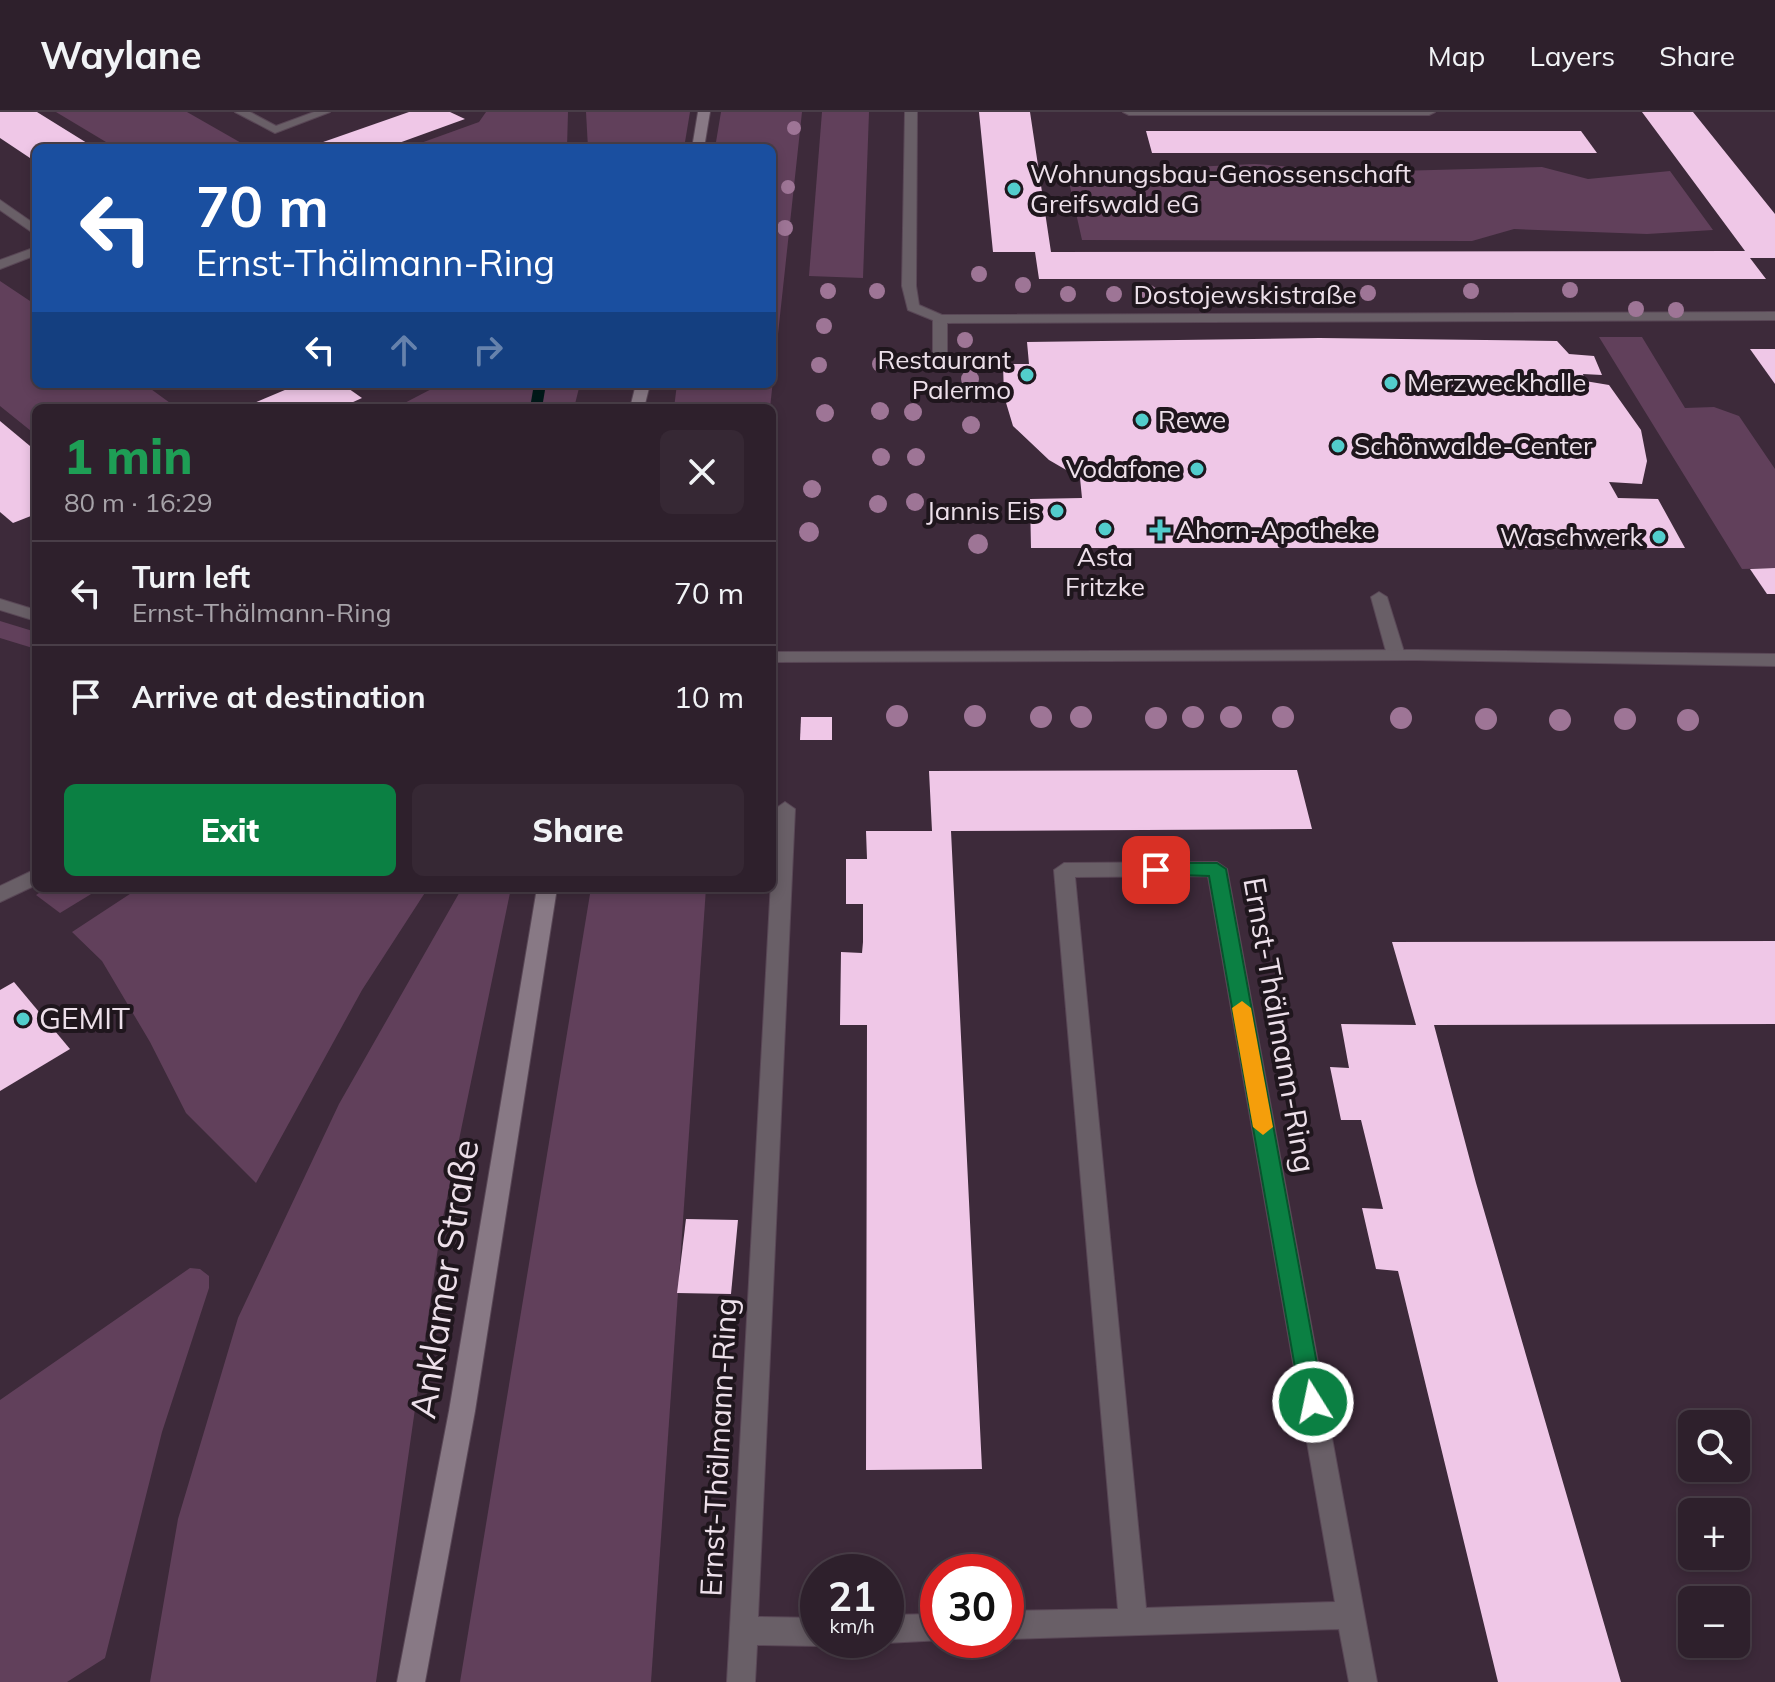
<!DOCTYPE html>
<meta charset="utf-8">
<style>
:root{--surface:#2e202c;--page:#362834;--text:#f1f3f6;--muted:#a7a3a9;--line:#493e48;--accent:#0b8043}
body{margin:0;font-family:Mulish,sans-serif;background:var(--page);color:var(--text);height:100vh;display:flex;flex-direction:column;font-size:30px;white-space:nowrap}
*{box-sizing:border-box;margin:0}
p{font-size:26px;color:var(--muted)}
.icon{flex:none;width:44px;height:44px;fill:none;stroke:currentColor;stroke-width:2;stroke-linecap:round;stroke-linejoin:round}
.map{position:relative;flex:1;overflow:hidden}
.details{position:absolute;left:32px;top:292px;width:744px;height:488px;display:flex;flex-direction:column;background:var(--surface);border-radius:12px;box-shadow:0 4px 12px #0003,0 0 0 2px var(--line)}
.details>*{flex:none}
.guide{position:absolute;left:32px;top:32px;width:744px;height:244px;border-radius:12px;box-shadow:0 4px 12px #0003,0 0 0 2px var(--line);background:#1a4fa0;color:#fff;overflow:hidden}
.buttons{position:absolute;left:1678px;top:1298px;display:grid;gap:16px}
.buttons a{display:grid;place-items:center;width:72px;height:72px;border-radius:12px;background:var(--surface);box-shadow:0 4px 12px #0003,0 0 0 2px var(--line);font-size:40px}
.speed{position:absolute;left:800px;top:1442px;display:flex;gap:16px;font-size:40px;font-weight:700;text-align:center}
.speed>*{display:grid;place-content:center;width:104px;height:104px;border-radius:50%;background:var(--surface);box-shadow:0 4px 12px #0003,0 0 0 2px var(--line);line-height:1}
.speed small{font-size:20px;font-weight:400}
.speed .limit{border:12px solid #d22;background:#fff;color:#111}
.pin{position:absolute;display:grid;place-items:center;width:68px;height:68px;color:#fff;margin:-34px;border-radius:16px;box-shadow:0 4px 12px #0006}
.me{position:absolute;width:88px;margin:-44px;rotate:350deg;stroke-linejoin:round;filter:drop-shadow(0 0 6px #0008)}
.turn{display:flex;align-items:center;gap:28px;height:168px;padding:0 32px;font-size:36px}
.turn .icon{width:104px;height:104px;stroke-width:2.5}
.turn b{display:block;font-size:56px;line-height:68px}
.lanes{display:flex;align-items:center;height:76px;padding:0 32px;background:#0003;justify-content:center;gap:40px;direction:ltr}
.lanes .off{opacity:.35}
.round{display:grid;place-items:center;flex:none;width:84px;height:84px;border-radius:12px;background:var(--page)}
.head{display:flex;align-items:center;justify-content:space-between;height:136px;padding:0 32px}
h1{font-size:48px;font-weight:800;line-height:60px;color:#1e9e55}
.primary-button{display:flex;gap:16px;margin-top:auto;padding:16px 32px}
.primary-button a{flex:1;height:92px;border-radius:12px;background:var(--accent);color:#fff;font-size:32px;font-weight:800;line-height:92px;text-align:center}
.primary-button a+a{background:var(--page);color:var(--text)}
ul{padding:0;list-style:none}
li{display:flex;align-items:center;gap:24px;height:104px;padding:0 32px;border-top:2px solid var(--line)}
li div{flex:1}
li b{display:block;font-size:30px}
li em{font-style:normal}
header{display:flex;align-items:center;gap:48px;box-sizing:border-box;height:112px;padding:0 40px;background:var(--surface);border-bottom:2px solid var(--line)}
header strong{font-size:38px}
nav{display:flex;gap:44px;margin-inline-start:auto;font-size:28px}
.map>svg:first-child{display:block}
</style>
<header>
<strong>Waylane</strong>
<nav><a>Map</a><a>Layers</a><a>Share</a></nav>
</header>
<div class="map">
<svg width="1775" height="1570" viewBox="0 0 1775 1570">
<rect width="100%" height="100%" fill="#3d2a3a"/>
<g fill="#61405b">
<polygon points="56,0 187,0 250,36 116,36"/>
<polygon points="486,0 568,0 567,36 426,36 418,32 479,10"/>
<polygon points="586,0 690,0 684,36 588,36"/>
<polygon points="721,0 802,0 770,296 674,296 677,272 772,272 772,36 715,36"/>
<polygon points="822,0 869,0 863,166 809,164"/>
<polygon points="1255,52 1359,60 1542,55 1588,67 1670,59 1713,118 1647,122 1514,117 1472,129 1082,128 1067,61"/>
<polygon points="0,169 36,193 36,272 144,272 177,296 36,296 36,323 0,294"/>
<polygon points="1599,225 1642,225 1685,296 1714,295 1739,304 1775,357 1775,456 1742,457"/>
<polygon points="441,272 580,272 574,296 395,296"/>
<polygon points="0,509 36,520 36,537 0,526"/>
<polygon points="47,776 101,776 60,801 36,783"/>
<polygon points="139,776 428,776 362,878 256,1071 186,1001 150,930 102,849 72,820"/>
<polygon points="462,776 511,776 441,1115 376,1570 150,1570 178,1407 238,1206 339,992"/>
<polygon points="591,776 706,776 651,1570 460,1570"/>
<polygon points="190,1156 200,1157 209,1164 209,1176 162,1320 105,1546 67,1570 0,1570 0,1288"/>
</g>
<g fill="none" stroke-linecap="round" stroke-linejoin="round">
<polygon fill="#001a1a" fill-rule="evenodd" points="534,272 546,272 542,296 530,296"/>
</g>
<g fill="#efc7e7">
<polygon points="0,0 37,0 95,36 36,36 36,50 0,26"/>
<polygon points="409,0 450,0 465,7 385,36 306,36"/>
<polygon points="979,0 1030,0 1051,140 1745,139 1642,0 1693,0 1775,102 1775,146 1750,146 1766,167 1039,167 1035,140 993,140"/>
<polygon points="1146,19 1581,19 1597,41 1152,41"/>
<polygon points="1141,58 1167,58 1170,68 1143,69"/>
<polygon points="1319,226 1557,229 1569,242 1594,244 1602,263 1583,262 1585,269 1609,273 1641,318 1647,349 1642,372 1609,370 1618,386 1658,387 1685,436 1031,436 1030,387 1082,386 1080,366 1049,348 1013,314 1004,284 1003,252 1029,252 1027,230"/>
<polygon points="1750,237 1775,237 1775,272"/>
<polygon points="299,272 342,272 362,286 340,296 242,296"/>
<polygon points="0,309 36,339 36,402 13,411 0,400"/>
<polygon points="1775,456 1775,482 1767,482 1750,457"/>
<polygon points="801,605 832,605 832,628 800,628"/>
<polygon points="1297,658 1312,717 951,719 982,1357 866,1358 867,913 840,913 841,840 862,841 863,830 863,792 846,792 846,747 867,747 866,719 932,719 929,659"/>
<polygon points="1775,829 1775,912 1434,913 1476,1071 1621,1570 1498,1570 1398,1159 1376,1157 1362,1096 1383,1097 1361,1008 1341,1008 1330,955 1349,956 1341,912 1416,913 1392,830"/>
<polygon points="14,870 70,937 0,979 0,878"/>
<polygon points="686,1107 738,1108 731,1182 677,1181"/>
</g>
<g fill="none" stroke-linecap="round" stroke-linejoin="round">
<defs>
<g id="service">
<polygon points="940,203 947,207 947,242 940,246 933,242 933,207"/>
<polygon points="1379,480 1387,485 1405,543 1402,547 1396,548 1387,543 1371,485"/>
</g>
<g id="minor">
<polygon points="235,0 250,0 276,14 314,0 330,0 275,21"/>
<polygon points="905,0 917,0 916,174 919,193 942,203 1775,200 1775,208 940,211 908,198 902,174"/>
<polygon points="1123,0 1435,0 1429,3 1129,3"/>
<polygon points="0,88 36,113 36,123 0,98"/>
<polygon points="36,135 36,143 0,157 0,148"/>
<polygon points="785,690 795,697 758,1505 818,1506 818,1528 829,1528 818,1534 757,1533 755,1570 727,1570 775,697"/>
<path d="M1217 750 1227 757 1377 1570H1349L1339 1517 1006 1527V1499L1118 1497 1054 758 1064 751ZM1208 764 1335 1490 1146 1496 1075 765Z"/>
<polygon points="36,757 36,773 0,790 0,774"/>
<polygon points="938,1502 938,1528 943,1528 886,1531 879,1528 886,1528 886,1503"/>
</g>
<g id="tertiary">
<polygon points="0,487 36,498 36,509 0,498"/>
<polygon points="1416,538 1775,542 1775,554 1416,548 772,550 772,540"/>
</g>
<g id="secondary">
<polygon points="698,0 710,0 704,36 692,36"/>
<polygon points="636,272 650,272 644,296 630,296"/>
<polygon points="537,776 557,776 475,1299 425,1570 397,1570 449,1299"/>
</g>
</defs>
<use href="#service" stroke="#594756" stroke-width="2"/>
<use href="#minor" stroke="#594756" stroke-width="2"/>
<use href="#tertiary" stroke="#594756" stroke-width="2"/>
<use href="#secondary" stroke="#594756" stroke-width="2"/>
<use href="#service" fill="#695f67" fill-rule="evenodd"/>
<use href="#minor" fill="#695f67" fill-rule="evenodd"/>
<use href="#tertiary" fill="#695f67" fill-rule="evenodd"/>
<use href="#secondary" fill="#887985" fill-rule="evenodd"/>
</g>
<g fill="#9e7596">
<circle cx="794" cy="16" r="7"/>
<circle cx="788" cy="75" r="7"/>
<circle cx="785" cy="116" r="8"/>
<circle cx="979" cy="162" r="8"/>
<circle cx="1023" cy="173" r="8"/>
<circle cx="1570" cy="178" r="8"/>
<circle cx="828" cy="179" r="8"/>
<circle cx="877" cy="179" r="8"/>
<circle cx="1471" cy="179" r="8"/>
<circle cx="1149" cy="181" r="8"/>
<circle cx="1368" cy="181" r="8"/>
<circle cx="1068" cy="182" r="8"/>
<circle cx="1114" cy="182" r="8"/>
<circle cx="1275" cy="182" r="8"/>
<circle cx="1636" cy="197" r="8"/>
<circle cx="1676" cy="198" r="8"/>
<circle cx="824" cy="214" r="8"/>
<circle cx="965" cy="228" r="8"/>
<circle cx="880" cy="252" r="8"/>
<circle cx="913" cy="252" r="8"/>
<circle cx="819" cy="253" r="8"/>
<circle cx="970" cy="267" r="9"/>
<circle cx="880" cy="299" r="9"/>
<circle cx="913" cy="300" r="9"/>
<circle cx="825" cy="301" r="9"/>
<circle cx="971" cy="313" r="9"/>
<circle cx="881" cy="345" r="9"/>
<circle cx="916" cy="345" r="9"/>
<circle cx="812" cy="377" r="9"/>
<circle cx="915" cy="390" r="9"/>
<circle cx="878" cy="392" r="9"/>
<circle cx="809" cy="420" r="10"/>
<circle cx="978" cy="432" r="10"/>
<circle cx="897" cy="604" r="11"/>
<circle cx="975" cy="604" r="11"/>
<circle cx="1041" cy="605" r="11"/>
<circle cx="1081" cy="605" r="11"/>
<circle cx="1193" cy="605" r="11"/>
<circle cx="1231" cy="605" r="11"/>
<circle cx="1283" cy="605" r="11"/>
<circle cx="1156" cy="606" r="11"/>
<circle cx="1401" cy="606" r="11"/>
<circle cx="1486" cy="607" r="11"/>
<circle cx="1625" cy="607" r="11"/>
<circle cx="1560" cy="608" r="11"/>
<circle cx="1688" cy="608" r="11"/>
</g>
<polygon fill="#0b8043" stroke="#07532c" stroke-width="2" points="1156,751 1217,751 1226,757 1324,1290 1321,1298 1313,1301 1304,1298 1301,1290 1209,764 1149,762 1147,758"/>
<polygon fill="#f59e0b" points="1242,889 1251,896 1273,1015 1263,1023 1253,1015 1232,896"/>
<g fill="#52cdcc" stroke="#1f161d" stroke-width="3">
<circle cx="1014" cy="77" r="8"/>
<circle cx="1027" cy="263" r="8"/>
<circle cx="1391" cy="271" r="8"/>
<circle cx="1142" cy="308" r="8"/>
<circle cx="1338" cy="334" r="8"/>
<circle cx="1197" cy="357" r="8"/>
<circle cx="1057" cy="399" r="8"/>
<circle cx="1105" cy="417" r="8"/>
<path d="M1156 406h8v8h8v8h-8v8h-8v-8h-8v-8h8z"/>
<circle cx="1659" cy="425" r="8"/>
<circle cx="23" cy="907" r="8"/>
</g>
<g text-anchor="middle" stroke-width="8" stroke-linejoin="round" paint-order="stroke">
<g font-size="26" fill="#ede0ea" stroke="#1f161d" text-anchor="start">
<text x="1030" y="71">Wohnungsbau-Genossenschaft<tspan x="1030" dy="30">Greifswald eG</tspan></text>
<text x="1011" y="257" text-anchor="end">Restaurant<tspan x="1011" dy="30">Palermo</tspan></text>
<text x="1407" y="280">Merzweckhalle</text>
<text x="1158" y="317">Rewe</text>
<text x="1354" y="343">Schönwalde-Center</text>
<text x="1181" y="366" text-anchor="end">Vodafone</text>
<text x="1041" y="408" text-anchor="end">Jannis Eis</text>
<text x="1176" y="427">Ahorn-Apotheke</text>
<text x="1643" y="434" text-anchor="end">Waschwerk</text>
<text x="1105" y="454" text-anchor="middle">Asta<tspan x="1105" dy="30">Fritzke</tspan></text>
</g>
<g font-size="26" fill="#ede0ea" stroke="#1f161d">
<text x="1245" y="192">Dostojewskistraße</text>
</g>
<g font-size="30" fill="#ede0ea" stroke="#1f161d" text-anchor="start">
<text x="39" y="917">GEMIT</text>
</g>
<g font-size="30" fill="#ede0ea" stroke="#1f161d">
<text transform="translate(1279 913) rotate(80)" y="10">Ernst-Thälmann-Ring</text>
<text transform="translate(719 1335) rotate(-87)" y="10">Ernst-Thälmann-Ring</text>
</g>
<g font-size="36" fill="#ede0ea" stroke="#1f161d">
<text transform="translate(444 1167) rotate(-81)" y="13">Anklamer Straße</text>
</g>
</g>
</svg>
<div class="buttons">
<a><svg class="icon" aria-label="search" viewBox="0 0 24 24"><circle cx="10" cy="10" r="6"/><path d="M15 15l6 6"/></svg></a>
<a>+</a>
<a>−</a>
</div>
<div class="speed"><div>21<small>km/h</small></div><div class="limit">30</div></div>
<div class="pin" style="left:1156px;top:758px;background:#d93025"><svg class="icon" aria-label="arrive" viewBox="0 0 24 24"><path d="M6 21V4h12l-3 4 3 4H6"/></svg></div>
<svg class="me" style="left:1313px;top:1290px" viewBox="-20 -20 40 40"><circle r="17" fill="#0b8043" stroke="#fff" stroke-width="3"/><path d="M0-11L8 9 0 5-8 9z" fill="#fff"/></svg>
<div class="guide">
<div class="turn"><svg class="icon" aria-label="left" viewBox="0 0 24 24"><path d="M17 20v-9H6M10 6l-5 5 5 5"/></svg><div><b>70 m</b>Ernst-Thälmann-Ring</div></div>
<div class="lanes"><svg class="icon" aria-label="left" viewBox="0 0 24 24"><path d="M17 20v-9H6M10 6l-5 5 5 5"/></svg><svg class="icon off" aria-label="ahead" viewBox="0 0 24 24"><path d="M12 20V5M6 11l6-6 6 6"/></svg><svg class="icon off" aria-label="right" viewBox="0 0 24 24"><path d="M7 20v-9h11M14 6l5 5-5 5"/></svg></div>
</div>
<section class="details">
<div class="head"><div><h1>1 min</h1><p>80 m · 16:29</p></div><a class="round"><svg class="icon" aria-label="close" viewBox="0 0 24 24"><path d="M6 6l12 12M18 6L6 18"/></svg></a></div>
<ul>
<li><svg class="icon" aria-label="left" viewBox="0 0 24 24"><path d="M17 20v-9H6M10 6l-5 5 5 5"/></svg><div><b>Turn left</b><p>Ernst-Thälmann-Ring</p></div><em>70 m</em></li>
<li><svg class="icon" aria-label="arrive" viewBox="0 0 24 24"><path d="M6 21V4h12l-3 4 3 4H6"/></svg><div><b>Arrive at destination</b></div><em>10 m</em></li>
</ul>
<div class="primary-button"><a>Exit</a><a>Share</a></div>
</section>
</div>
